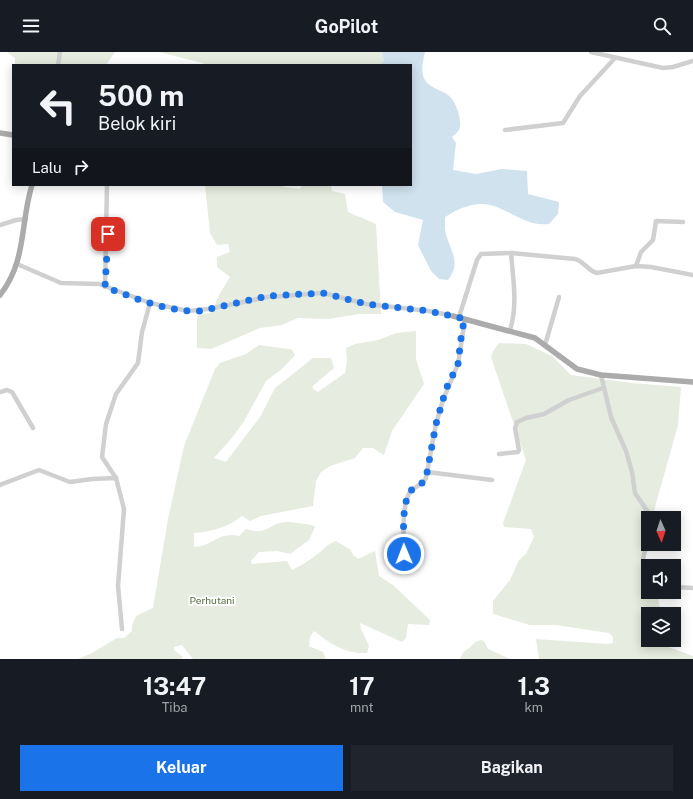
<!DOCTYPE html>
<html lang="id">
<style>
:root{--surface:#171b24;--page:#20242c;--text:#f1f3f6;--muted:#9ea1a6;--accent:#1a73e8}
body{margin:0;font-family:"Public Sans",sans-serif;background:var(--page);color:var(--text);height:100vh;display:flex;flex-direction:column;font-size:15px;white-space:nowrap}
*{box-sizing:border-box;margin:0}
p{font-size:13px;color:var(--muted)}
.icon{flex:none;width:22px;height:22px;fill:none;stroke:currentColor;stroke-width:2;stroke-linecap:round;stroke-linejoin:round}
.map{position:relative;height:607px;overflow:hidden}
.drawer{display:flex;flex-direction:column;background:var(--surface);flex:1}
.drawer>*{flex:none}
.top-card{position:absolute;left:12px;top:12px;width:400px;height:122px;border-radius:0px;box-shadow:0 2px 10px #0003;background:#171b24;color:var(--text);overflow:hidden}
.needle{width:26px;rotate:177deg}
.fabs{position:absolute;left:641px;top:459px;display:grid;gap:8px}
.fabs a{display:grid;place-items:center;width:40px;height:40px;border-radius:0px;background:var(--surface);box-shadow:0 2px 10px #0003;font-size:20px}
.pin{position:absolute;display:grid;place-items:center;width:34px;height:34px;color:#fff;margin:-17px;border-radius:8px;box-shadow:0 2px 6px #0006}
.me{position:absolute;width:44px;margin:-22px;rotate:359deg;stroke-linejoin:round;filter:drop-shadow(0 0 3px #0008)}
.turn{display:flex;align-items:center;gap:14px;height:84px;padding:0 20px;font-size:18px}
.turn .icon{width:52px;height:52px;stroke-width:2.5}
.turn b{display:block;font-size:28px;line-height:34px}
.then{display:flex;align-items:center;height:38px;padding:0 20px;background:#0003;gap:8px;font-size:15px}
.eta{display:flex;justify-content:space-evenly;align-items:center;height:68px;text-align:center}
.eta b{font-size:24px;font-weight:700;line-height:28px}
.primary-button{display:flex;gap:8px;margin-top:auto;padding:8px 20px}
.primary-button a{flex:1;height:46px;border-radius:0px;background:var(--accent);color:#fff;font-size:16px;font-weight:700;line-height:46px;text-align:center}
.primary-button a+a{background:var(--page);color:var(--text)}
header{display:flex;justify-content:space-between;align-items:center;height:52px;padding:0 20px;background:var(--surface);font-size:18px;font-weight:700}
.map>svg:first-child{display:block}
</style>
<header><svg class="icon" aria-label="menu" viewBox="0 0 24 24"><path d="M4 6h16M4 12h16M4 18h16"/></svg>GoPilot<svg class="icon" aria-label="search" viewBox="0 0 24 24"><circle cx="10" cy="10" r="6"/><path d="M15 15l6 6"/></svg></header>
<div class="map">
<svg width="693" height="607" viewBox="0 0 693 607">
<rect width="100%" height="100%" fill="#fff"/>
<g fill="#e6ecdf">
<polygon points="7,0 115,0 106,13 15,13 15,6"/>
<polygon points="159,0 382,0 384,9 380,13 203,13 203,11"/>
<polygon points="205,133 283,133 284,135 300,137 302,133 331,133 332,139 345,142 348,160 376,172 381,262 359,262 328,267 298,266 282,273 260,276 211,297 197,296 197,264 212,260 219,243 230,225 217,215 217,205 230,200 228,192 217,193 210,181"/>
<path d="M416 279V307L424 332 392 379 384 403 373 396H363L355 406 330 414 321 420 316 429 313 454 261 464 250 469 242 464C229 475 210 480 194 481V495C212 495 219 479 239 484L246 477C269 484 268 471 286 470 294 470 304 472 312 473L315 475 309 488 290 502 277 499 259 500 251 509 252 512 287 509 292 518C298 515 305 511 311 507 320 502 327 491 336 489L351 498 353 503 358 507 375 499 379 524 393 533 430 568 429 573 408 572 406 586 402 590 360 571 361 577 369 594 367 601C344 602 331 592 314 579L310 585 309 594 323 600 326 607H193L182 593 174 595V598L183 605 181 607H78L92 601 117 586H124L132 579V573L136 564 153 556 168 467 184 394 215 317 220 311 246 302 259 293 289 297 292 298 295 303 283 316 266 329 243 371 231 387 214 406 226 410 260 365 275 336 313 306H331L334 316 314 333 312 336 318 340 345 321 347 309 346 296 355 292 378 288 396 281Z"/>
<polygon points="499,291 526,292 552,304 571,323 632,331 681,335 678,373 652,466 648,466 648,483 642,502 641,515 648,526 648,540 657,540 661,562 648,562 648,588 667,588 668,595 693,604 693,607 539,607 536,587 608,592 613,591 613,585 609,581 556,573 530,573 493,562 493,549 510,528 519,508 526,502 534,485 531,477 504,475 503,471 526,408 491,305 493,299"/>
<path d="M481 588 484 589 488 597 510 607H460L464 599C471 597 473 589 481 588Z"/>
</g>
<path fill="#cfe2ee" d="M382 0H425C423 8 420 21 425 28 431 37 440 37 448 43 456 48 463 70 459 78 457 81 454 83 452 85L456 91 453 118 476 122 502 117 527 119 528 142 559 150 558 162 549 172C526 175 511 158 490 153 475 149 457 157 445 165 445 169 445 173 445 177 448 197 463 209 448 228L439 227 431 219 418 193 423 168 395 160 383 150 382 133H411V13H380L384 9Z"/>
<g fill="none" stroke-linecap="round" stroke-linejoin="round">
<g stroke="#d0d0d0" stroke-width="4.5">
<polyline points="591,0 663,16 673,15 693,9"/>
<polyline points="58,13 60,0"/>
<polyline points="505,78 563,71 580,44 615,6"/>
<polyline points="0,173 16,168 26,167"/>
<polyline points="17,212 61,231 99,232 150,251 188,259 208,257 268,245 323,241 366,252 429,259 453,264"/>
<polyline points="636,214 641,200 653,188 656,169 683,170"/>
<polyline points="105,235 107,133"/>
<path d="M459 265 477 208 481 202 511 201 575 207C584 209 588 219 597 221L636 214 651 215 693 223"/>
<path d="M510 278C518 254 513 226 511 201"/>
<polyline points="545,293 559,245"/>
<polyline points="601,323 611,365 626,399 632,420 635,441 652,466"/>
<polyline points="0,340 7,338 12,340 33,376"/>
<polyline points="499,402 518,400 519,398 515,376 517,370 526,366 544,362 569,348 603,336"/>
<polyline points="427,420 492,428"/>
<polyline points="116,426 102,405 106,372 116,342 138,311 142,280 150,251"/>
<polyline points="0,433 39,418 70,430 92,427 116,426 124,457 118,534 122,577"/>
<path d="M648 490C644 502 639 512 648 523"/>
<path d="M404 502C404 486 401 454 410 440 415 434 423 433 426 426L436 372 443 348 458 312 465 267"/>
<polyline points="674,535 693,536"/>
</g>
<g stroke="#ababab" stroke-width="5.5">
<polyline points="0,81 13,83"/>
<path d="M0 243C27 209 20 171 32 133"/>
<polyline points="453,264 535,286 577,317 601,323 693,330"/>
</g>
</g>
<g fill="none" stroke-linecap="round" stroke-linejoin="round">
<path stroke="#1a73e8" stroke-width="7" stroke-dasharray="0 12.6" d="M108 182 105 235C135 246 167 260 200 259L268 244 323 241 366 252 429 259 465 267 462 278 458 312 446 337 436 372 426 426C423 433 414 434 410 440 401 454 404 486 404 502"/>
</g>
<g text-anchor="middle" stroke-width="4" stroke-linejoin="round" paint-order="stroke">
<g font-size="10" fill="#56703f" stroke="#fff">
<text x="212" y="552">Perhutani</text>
</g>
</g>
</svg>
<div class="fabs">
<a><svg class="needle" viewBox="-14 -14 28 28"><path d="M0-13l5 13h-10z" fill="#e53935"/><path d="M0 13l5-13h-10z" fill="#9ea1a6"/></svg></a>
<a><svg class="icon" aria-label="sound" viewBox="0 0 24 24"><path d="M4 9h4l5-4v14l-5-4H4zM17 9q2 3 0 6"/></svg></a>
<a><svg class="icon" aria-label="layers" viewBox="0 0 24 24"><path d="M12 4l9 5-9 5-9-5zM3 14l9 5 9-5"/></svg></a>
</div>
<div class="pin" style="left:108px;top:182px;background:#d93025"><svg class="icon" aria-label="arrive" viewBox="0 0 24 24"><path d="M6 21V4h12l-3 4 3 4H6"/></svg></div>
<svg class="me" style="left:404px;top:502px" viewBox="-20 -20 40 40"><circle r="17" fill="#1a73e8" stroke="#fff" stroke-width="3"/><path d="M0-11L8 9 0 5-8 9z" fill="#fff"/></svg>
<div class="top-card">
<div class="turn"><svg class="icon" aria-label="left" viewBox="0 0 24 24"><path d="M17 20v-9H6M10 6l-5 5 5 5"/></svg><div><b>500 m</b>Belok kiri</div></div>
<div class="then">Lalu<svg class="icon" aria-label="right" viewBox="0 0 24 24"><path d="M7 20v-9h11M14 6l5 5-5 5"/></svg></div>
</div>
</div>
<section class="drawer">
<div class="eta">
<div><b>13:47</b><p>Tiba</p></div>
<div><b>17</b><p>mnt</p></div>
<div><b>1.3</b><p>km</p></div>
</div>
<div class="primary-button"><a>Keluar</a><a>Bagikan</a></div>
</section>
